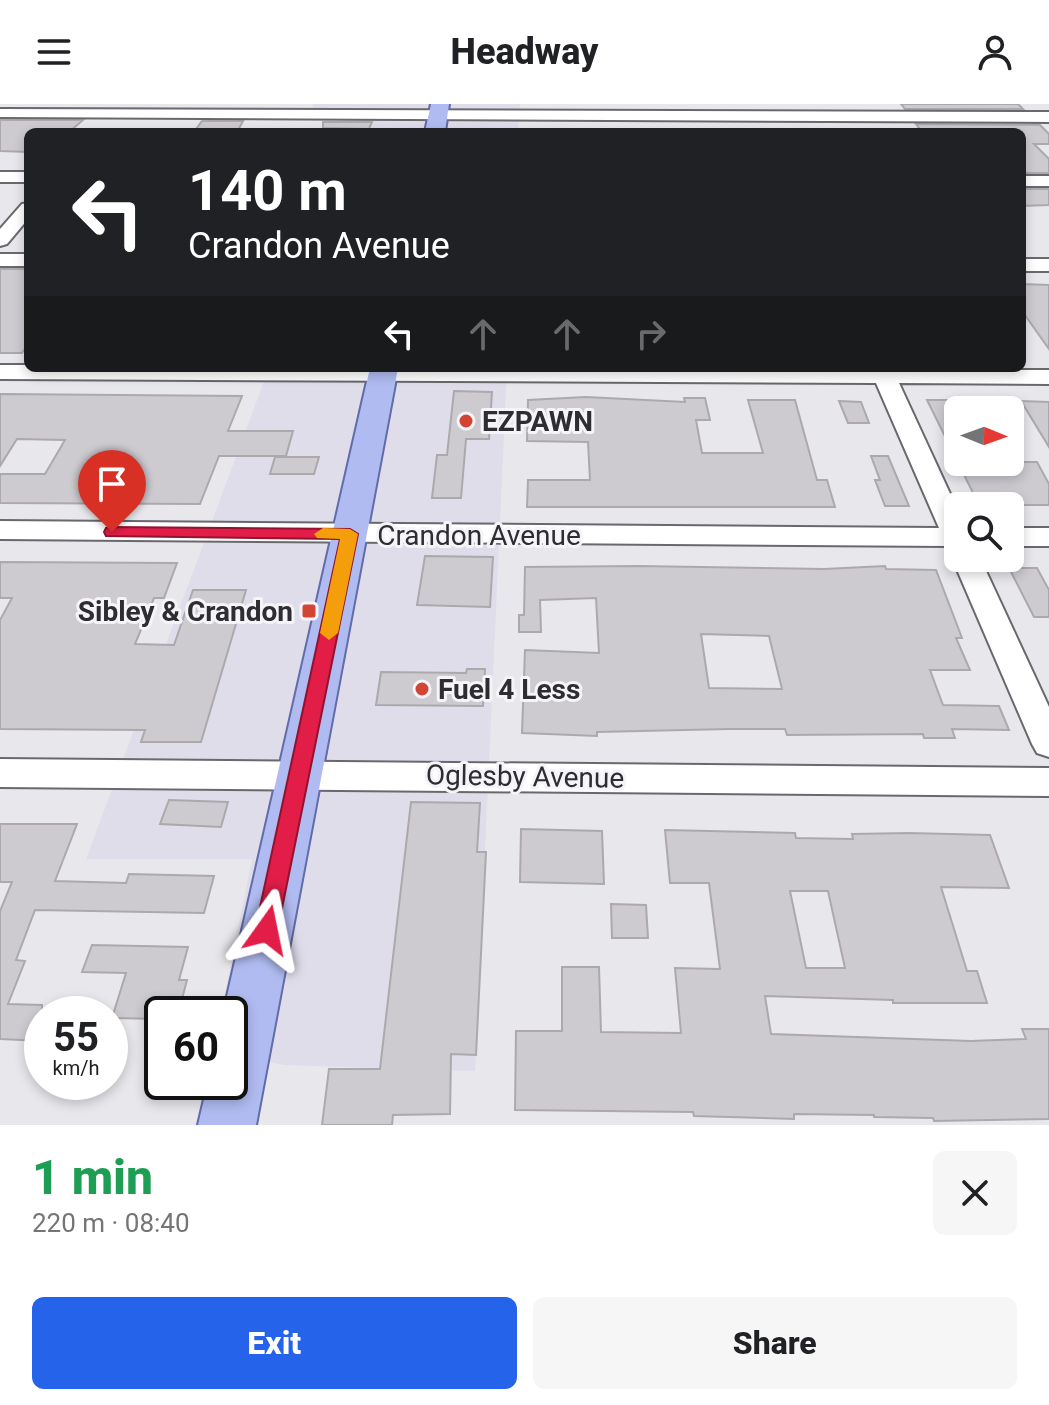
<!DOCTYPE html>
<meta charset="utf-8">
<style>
:root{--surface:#fff;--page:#f6f6f6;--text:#202124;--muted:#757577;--accent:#2563eb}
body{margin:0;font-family:Roboto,sans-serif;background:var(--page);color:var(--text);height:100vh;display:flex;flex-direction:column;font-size:30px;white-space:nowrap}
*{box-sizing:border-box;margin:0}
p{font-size:26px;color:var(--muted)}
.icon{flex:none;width:44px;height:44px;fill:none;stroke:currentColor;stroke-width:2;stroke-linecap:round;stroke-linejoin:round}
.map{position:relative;height:1021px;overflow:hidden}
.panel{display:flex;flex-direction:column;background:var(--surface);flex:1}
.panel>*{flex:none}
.hud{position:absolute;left:24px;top:24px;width:1002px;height:244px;border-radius:12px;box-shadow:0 4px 12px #0003;background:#202124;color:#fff;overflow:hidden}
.needle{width:52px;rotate:91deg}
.tools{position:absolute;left:944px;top:292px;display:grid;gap:16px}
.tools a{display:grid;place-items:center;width:80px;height:80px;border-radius:12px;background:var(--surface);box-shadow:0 4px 12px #0003;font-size:40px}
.speed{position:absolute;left:24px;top:892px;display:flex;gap:16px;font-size:40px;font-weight:700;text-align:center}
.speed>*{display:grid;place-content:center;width:104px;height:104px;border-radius:50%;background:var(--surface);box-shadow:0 4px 12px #0003;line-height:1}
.speed small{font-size:20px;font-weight:400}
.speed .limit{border:4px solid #111;border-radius:12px;background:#fff;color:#111}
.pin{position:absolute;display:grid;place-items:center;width:68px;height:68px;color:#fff;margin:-82px -34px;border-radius:50% 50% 50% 0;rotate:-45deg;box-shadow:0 0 8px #0007}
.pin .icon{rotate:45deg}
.me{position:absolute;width:88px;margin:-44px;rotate:12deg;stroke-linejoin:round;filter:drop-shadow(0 0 6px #0008)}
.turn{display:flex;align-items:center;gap:28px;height:168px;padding:0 32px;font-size:36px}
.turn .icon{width:104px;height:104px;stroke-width:2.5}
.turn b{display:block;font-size:56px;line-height:68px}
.lanes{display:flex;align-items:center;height:76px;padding:0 32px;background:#0003;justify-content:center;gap:40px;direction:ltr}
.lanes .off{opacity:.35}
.round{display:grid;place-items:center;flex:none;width:84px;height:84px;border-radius:12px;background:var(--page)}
.overview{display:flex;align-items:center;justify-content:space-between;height:136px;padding:0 32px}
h1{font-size:48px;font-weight:800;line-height:60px;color:#1e9e55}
.button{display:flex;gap:16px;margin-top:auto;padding:16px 32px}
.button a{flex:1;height:92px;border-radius:12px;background:var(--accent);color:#fff;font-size:32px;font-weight:800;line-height:92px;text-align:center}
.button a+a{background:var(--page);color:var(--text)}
header{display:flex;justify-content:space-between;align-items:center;height:104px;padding:0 32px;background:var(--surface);font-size:36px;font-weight:800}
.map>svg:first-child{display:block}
</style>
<header><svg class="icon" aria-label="menu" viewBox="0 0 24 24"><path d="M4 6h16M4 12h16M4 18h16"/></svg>Headway<svg class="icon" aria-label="person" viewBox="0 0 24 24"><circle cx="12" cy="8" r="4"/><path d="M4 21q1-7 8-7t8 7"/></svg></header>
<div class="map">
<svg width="1049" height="1021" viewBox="0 0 1049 1021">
<rect width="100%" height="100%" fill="#e8e7ec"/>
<g fill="#dfddea">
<polygon points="313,0 520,0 518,28 337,28 341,14 311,14"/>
<polygon points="269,264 507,264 475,967 284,961 230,950 230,910 221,910 252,755 86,755"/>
</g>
<g fill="#cecbd0" stroke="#aca9ad" stroke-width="2" fill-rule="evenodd">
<polygon points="901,0 1018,0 1023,5 905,5"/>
<polygon points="0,16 83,16 69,28 28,28 28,48 0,47"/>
<polygon points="202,17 243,17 237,28 194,28"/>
<polygon points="323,18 372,18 369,25 323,24"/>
<polygon points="916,20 1040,21 1049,30 1049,40 1034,40 1049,55 1049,69 1022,69 1022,28 922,28"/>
<polygon points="1022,85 1049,85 1049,101 1022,102"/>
<polygon points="0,165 28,165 28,240 22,249 0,249"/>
<polygon points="1022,180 1049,181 1049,245 1022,207"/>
<polygon points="454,287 492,288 489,335 466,335 461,394 432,394 437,351 447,351"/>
<polygon points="0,290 242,292 228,327 293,327 286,352 219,352 200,400 0,399 0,370 45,370 65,336 17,335 0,362"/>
<polygon points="586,293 685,298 684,294 705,294 710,316 696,316 702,349 763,349 748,296 795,296 817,376 827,376 835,403 527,403 528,376 590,376 588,338 527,337 528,296"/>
<polygon points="927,296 958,296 958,358 1037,358 1049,380 1049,401 979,401"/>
<polygon points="839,297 861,298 869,319 848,319"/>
<polygon points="1021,297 1049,298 1049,343"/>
<polygon points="871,352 888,352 909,402 885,402 875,376 880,376"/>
<polygon points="275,353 319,353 314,370 270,370"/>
<polygon points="425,452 493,453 490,503 417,501"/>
<polygon points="0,458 177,459 164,494 154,494 135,540 174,541 193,486 246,486 201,638 141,638 145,626 0,625 0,516 12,494 0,494"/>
<path d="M638 462 824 465 885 462 886 465 936 466 962 534H956L970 566H930L943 601 999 602 1009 626 952 625 955 634H924L923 630 787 631 785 625H729L597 628V632L522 629 525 546 599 549 596 494 540 496 541 528H519V511H524L525 463ZM701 530 769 532 782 585 709 584Z"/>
<polygon points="1009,464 1037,464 1049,486 1049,513 1034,513"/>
<polygon points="467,565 485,565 483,602 376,601 381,568 466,569"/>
<polygon points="169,696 228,698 221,723 160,720"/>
<polygon points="411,698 480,699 477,748 486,748 476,951 451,950 450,1010 393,1011 392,1021 322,1021 329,965 380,965"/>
<polygon points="0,720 77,720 55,777 126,779 129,770 214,772 204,809 35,806 16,856 25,857 8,900 42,901 42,937 0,935 0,807 12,778 0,778"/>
<polygon points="521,725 602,727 604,780 520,778"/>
<path d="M665 726 795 729 796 734 853 735 852 730 909 729 990 731 1009 784 941 783 967 867H977L987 899H893V896L765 892 771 930 971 937 1026 935 1022 925H1049V1015L934 1017 933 1014 874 1013V1011L794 1010V1015L694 1012 693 1008 515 1006 516 927H562V863H599L601 928 681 929 675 864 720 865 709 779H670ZM790 787H828L845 864H806Z"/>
<polygon points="611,800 646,801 648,834 612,834"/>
<polygon points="92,841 188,843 179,876 187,876 178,910 162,910 162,915 112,914 126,869 82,868"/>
</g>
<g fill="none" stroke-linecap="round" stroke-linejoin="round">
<defs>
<g id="minor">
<polygon points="0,5 1049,8 1049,18 0,13"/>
<rect x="0" y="68" width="28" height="10"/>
<rect x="1022" y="72" width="27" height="10"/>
<polygon points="28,99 28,115 7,140 0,142 0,125 22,100"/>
<rect x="0" y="150" width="28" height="12"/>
<rect x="1022" y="155" width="27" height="12"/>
<polygon points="0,261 28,261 28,264 1049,266 1049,280 899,279 958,407 958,446 947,442 0,435 0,417 939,424 876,279 0,275"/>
<rect x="1010" y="424" width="39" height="18"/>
<polygon points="956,447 958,454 980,454 1049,603 1049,653 1037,649 1032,640 952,454"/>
<polygon points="0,655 1049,664 1049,692 0,683"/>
</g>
<g id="major">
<polygon points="431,0 449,0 445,28 425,28"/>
<polygon points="370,264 398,264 256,1021 198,1021 208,978 230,978 230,910 223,910"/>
</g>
</defs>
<use href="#minor" stroke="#69686d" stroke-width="4"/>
<use href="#major" stroke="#616ca8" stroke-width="4"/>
<use href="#minor" fill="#fff" fill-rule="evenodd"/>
<use href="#major" fill="#b0bbf1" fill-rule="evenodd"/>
</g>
<polygon fill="#e11d48" stroke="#92132f" stroke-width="2" points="112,423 350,425 358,430 276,834 267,837 259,834 255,826 340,435 106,432 104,428 106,424"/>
<polygon fill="#f59e0b" points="323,424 350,425 358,430 338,529 329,536 320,529 340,435 317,434 314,430"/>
<g fill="#d24535" stroke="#f5f4f9" stroke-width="3">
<circle cx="466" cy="317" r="8"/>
<rect x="301" y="499" width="16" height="16" rx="4"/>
<circle cx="422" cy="585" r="8"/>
</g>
<g text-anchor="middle" stroke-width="6" stroke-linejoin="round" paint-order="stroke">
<g font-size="28" font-weight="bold" fill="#2e2e30" stroke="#f5f4f9" text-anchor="start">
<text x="482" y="327">EZPAWN</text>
<text x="293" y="517" text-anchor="end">Sibley &amp; Crandon</text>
<text x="438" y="595">Fuel 4 Less</text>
</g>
<g font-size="28" fill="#2e2e30" stroke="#f5f4f9">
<text x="479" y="441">Crandon Avenue</text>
<text transform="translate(525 672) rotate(1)" y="10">Oglesby Avenue</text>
</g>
</g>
</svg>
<div class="tools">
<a><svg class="needle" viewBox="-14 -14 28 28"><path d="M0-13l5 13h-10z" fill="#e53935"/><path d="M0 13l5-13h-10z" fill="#757577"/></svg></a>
<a><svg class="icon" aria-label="search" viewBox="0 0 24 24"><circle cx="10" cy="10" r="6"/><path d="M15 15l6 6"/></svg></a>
</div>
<div class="speed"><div>55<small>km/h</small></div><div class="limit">60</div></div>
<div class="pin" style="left:112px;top:428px;background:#d93025"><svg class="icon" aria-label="arrive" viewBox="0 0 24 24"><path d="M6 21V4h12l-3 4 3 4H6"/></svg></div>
<svg class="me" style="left:267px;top:826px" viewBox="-20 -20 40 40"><path d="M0-17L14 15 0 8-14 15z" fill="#e11d48" stroke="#fff" stroke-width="4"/></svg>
<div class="hud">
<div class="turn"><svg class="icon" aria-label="left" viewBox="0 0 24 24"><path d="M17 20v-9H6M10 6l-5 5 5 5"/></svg><div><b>140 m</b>Crandon Avenue</div></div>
<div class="lanes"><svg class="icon" aria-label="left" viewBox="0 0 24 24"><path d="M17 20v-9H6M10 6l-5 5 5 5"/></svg><svg class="icon off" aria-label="ahead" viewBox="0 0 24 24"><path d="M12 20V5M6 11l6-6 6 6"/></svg><svg class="icon off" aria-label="ahead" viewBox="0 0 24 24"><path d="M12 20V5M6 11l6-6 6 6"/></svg><svg class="icon off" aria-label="right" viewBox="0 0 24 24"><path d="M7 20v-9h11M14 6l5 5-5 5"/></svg></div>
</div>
</div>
<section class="panel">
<div class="overview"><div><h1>1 min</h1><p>220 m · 08:40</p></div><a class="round"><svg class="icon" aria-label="close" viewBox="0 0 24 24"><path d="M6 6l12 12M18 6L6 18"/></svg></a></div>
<div class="button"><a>Exit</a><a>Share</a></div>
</section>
